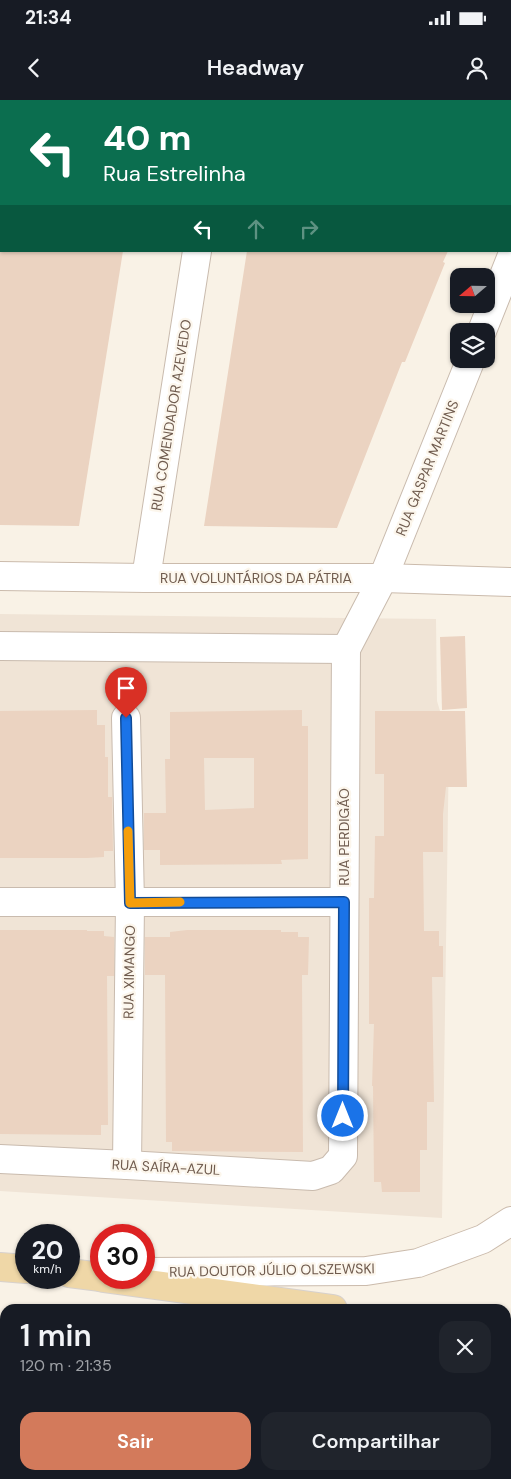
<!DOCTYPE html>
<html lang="pt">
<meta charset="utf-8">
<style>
:root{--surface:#171b24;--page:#20242c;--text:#f1f3f6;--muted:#9ea1a6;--accent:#d37a5b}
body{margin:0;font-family:"DM Sans",sans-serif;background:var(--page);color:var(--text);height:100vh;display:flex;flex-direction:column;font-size:19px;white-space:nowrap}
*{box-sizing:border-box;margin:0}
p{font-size:16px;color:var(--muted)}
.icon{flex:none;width:28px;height:28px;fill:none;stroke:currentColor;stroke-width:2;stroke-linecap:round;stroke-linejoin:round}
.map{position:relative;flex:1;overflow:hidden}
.drawer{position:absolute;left:0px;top:1204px;width:511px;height:176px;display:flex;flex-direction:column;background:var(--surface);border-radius:15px 15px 0 0;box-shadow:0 1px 4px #0004}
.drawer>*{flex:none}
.hud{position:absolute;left:0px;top:0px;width:511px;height:152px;box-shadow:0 1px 4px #0004;background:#0b6e4f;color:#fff;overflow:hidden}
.needle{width:32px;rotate:250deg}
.fabs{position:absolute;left:450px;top:168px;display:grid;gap:10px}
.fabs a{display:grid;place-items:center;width:45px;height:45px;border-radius:10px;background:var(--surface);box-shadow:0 1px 4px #0004;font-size:25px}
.speed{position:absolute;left:15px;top:1124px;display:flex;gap:10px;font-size:25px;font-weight:700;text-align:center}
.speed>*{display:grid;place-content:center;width:65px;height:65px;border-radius:50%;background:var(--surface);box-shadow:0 1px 4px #0004;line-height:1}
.speed small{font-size:12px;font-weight:400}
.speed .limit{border:8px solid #d22;background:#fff;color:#111}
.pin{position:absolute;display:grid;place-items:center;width:42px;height:42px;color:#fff;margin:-51px -21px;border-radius:50% 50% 50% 0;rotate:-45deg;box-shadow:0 0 5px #0007}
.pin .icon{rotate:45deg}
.me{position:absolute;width:55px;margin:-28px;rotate:0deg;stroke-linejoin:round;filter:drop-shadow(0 0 4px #0008)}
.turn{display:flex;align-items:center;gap:18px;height:105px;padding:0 20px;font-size:22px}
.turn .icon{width:65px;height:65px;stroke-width:2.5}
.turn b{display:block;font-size:35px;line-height:42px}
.lanes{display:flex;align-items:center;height:48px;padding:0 20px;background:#0003;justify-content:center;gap:25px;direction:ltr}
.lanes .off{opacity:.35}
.round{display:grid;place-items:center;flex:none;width:52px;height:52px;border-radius:15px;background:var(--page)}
.summary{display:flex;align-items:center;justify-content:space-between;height:85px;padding:0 20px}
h1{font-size:30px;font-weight:600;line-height:38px}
.cta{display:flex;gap:10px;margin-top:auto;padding:10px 20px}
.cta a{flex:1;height:58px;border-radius:15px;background:var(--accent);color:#fff;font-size:20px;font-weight:600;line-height:58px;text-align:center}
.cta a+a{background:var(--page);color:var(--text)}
.status{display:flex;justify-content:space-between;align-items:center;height:35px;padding:0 25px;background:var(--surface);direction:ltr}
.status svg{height:14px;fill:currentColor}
header{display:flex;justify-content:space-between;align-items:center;height:65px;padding:0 20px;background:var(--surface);font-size:22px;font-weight:600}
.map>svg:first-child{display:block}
</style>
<div class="status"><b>21:34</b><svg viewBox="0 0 49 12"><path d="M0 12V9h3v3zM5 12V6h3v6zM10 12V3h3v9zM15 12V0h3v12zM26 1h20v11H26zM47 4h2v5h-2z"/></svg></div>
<header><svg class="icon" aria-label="back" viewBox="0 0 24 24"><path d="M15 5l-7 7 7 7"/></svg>Headway<svg class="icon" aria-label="person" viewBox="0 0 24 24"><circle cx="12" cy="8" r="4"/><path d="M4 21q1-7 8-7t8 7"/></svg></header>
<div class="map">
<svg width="511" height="1379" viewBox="0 0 511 1379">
<rect width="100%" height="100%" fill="#f9f2e6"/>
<polygon fill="#f0e4d6" points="0,514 436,519 437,601 449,641 442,1118 0,1091"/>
<g fill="#ebd3c1" fill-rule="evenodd">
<polygon points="0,151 123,151 79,426 0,425"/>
<polygon points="247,151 448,151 443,162 445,163 405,262 402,262 337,428 204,426"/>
<polygon points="465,536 467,608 442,610 440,537"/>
<polygon points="97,610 97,625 105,625 105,657 108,657 108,697 112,697 113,751 104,751 104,757 87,758 0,758 0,611"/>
<path d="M302 610V626H308V759L281 760 282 764 160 765V750H144V713H166L165 659H170V612ZM204 658H254V708L205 710Z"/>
<polygon points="375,611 465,611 467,687 446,687 443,714 443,752 423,752 424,831 439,831 439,846 443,846 443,877 432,877 434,1002 427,1002 427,1050 420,1050 420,1092 382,1092 381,1082 374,1082 373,986 372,986 374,924 369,924 369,798 374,798 375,736 384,736 384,674 375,674"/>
<polygon points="0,830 87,830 87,831 104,831 104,836 114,837 114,876 107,876 108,1025 101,1025 101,1035 0,1034"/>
<polygon points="187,830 281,830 281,832 298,832 298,837 309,837 308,875 302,875 303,1052 172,1051 172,1042 166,1042 165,875 145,875 145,837 170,837 170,832"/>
</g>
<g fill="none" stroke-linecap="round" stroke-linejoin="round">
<defs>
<g id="street">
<polyline points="220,1 220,0"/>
<polyline points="482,231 511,158"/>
<polyline points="146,478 197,151"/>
<polyline points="0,546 346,549 383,478 471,259"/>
<polyline points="126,618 130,803 127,1065"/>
<polyline points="0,802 344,802"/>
<polyline points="0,1059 127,1065 313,1076 331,1070 343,1056 346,549"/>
</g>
<g id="secondary">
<polyline points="0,476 146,478 383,478 511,482"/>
<polyline points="144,1172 366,1171 418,1163 483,1139 511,1121"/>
</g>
<g id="primary">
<polyline points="0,1167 26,1169"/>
<polyline points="69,1173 101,1177"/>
<polyline points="103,1178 333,1209"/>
<polyline points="506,1232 511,1233"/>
<polyline points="0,1368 5,1368"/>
<polyline points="89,1375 140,1379"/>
</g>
</defs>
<use href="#street" stroke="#c9bbae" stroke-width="30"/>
<use href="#secondary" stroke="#cbbbac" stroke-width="30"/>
<use href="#primary" stroke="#d7d1cd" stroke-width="30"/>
<use href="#street" stroke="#fff" stroke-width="28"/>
<use href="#secondary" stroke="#fff" stroke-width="28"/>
<use href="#primary" stroke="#efd7a7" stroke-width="28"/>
<defs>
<g id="rail">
<polyline points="0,1314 5,1315"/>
<polyline points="0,1330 5,1330"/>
<polyline points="506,1355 511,1355"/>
<polyline points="506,1371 511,1371"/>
</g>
</defs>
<use href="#rail" stroke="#b5a6c1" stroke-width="5.5"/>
<use href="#rail" stroke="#fcf6ec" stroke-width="4" stroke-dasharray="11" stroke-linecap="butt"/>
</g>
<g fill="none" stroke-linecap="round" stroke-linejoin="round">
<defs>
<polyline id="route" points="126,618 130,803 344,802 343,1016"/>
</defs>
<use href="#route" stroke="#114b97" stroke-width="12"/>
<use href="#route" stroke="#1a73e8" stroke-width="9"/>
<polyline stroke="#f59e0b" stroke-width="9" points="128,731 130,803 180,802"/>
</g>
<g text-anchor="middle" stroke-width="4.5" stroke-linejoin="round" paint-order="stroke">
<g font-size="14" fill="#6f5b4e" stroke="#fcf6ec">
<text transform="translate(171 315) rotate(-81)" y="5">RUA COMENDADOR AZEVEDO</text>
<text transform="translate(427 368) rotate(-68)" y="5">RUA GASPAR MARTINS</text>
<text x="256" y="483">RUA VOLUNTÁRIOS DA PÁTRIA</text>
<text transform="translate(344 737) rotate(-90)" y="5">RUA PERDIGÃO</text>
<text transform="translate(129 872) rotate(-89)" y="5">RUA XIMANGO</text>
<text transform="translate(166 1067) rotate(3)" y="5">RUA SAÍRA-AZUL</text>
<text transform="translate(272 1170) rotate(-1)" y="5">RUA DOUTOR JÚLIO OLSZEWSKI</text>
</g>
</g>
</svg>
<div class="fabs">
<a><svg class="needle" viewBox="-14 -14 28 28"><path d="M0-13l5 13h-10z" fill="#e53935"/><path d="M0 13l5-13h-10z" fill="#9ea1a6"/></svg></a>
<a><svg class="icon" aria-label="layers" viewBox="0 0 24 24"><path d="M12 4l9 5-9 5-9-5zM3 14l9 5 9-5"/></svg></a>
</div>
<div class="speed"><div>20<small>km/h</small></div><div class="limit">30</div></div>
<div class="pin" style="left:126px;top:618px;background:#d93025"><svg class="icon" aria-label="arrive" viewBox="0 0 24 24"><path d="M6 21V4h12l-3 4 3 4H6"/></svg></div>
<svg class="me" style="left:343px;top:1016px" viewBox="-20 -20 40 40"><circle r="17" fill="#1a73e8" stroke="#fff" stroke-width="3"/><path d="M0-11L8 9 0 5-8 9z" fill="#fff"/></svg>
<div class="hud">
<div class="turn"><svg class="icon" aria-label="left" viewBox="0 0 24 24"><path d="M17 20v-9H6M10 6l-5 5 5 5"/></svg><div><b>40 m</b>Rua Estrelinha</div></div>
<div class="lanes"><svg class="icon" aria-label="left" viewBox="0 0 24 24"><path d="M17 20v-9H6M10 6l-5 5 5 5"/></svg><svg class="icon off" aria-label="ahead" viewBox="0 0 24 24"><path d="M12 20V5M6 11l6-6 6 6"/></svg><svg class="icon off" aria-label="right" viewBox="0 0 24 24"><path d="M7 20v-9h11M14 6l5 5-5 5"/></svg></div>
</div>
<section class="drawer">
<div class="summary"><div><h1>1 min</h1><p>120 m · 21:35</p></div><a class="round"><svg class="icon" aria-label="close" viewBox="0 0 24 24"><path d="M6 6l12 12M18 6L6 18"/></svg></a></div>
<div class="cta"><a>Sair</a><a>Compartilhar</a></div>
</section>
</div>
